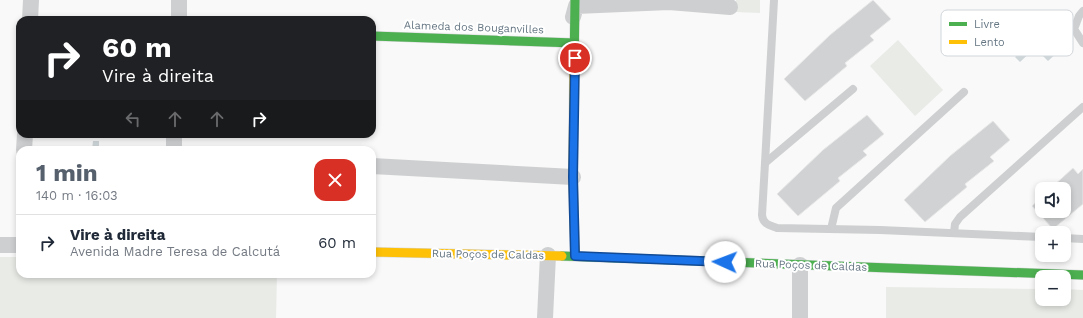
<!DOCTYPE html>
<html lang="pt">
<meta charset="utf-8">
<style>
:root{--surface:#fff;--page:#f2f2f3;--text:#1f2937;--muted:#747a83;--line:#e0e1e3;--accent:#56606c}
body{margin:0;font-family:"Work Sans",sans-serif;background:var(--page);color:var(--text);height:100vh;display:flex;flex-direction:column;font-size:15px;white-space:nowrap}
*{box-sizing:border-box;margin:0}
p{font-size:13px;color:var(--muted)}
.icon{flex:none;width:22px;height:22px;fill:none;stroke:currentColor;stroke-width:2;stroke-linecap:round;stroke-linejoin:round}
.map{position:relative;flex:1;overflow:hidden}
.side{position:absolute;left:16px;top:146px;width:360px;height:132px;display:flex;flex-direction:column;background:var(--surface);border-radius:12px;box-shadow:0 2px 6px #0003}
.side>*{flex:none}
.guide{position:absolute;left:16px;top:16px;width:360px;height:122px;border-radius:12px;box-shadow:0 2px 6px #0003;background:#202124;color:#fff;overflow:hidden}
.buttons{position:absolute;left:1035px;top:182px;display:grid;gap:8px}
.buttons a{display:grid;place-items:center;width:36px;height:36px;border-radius:8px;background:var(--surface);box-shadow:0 2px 6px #0003;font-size:20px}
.pin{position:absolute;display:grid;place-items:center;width:34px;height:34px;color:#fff;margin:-17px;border:2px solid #fff;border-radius:50%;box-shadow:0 1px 4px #0007}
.me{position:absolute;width:44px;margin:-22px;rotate:272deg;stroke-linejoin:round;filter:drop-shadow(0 0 3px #0008)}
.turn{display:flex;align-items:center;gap:14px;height:84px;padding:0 20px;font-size:18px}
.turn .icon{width:52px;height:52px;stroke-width:2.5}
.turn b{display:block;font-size:28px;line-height:34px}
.lanes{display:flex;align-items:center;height:38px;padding:0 20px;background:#0003;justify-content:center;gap:20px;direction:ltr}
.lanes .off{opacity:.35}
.round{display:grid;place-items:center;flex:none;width:42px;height:42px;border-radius:12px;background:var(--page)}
.head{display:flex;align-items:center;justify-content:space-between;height:68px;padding:0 20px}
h1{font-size:24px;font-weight:700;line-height:30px;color:var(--accent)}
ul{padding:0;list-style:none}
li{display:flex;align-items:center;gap:12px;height:56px;padding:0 20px;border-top:1px solid var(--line)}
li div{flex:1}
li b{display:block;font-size:15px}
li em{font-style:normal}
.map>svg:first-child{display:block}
</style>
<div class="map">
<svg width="1083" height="318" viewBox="0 0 1083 318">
<rect width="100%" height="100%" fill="#f9f9f9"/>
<g fill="#e8ebe6">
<polygon points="736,0 760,0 760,13 736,12"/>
<polygon points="898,40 943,90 915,116 870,66"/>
<polygon points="0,257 20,257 20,274 277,274 276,318 0,318"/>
<polygon points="886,287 1042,289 1042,299 1064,299 1064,289 1083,290 1083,318 886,318"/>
</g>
<g fill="#ced6d9">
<polygon points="1060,16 1065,21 1048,36 1060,50 1048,61 1035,48 1020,62 1015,57"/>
<polygon points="93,141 99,141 99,150 92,150"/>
</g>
<g fill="#d0d2d3" stroke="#e8e8e8">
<polygon points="873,0 891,19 870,36 874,40 845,63 847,66 805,101 784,79 830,35"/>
<polygon points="867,115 884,134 863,151 867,155 838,178 840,181 798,216 777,194 823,150"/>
<polygon points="993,121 1010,140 990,157 994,161 965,184 967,187 925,222 904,200 950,156"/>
<polygon points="1073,168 1078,174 1083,169 1083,204 1053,229 1032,206 1042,197 1042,211 1064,211 1064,189 1050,189"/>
</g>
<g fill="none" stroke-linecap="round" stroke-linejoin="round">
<defs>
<g id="fast">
<polyline points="372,36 575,43"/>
<polyline points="574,70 575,0"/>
<polyline points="562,256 1083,275"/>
</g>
<g id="slow">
<polyline points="574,70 573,177 575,256"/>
<polyline points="372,252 562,256"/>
</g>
</defs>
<use href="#fast" stroke="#d5d6d7" stroke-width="10"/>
<use href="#slow" stroke="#d5d6d7" stroke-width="10"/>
<g stroke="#cecfd0" stroke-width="8">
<polyline points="1083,11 1079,16 1074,29 1083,43"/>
<path d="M853 89 765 163 762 215C763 224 769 225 777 228L880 230 1042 237"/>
<polyline points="765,163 774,0"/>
<polyline points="831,229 836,208 964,92"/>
<polyline points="954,233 955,224 960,217 1083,107"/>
<polyline points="1064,238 1083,239"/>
</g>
<g stroke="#cecfd0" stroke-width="16">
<polyline points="573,17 576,6 669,2 730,7"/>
<polyline points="30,20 31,0"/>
<polyline points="179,20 179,0"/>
<polyline points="24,150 25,134"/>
<polyline points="174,150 174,134"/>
<polyline points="372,166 573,177"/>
<polyline points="0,245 20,245"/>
<polyline points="545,318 548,255"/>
<polyline points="800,318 800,265"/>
</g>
<use href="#fast" stroke="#4caf50" stroke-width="9"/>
<use href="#slow" stroke="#ffc107" stroke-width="9"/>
</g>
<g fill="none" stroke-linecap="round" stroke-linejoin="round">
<defs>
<polyline id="route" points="575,58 573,177 575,256 725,262"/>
</defs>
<use href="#route" stroke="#114b97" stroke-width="10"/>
<use href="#route" stroke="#1a73e8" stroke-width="7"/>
</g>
<g text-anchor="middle" stroke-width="4" stroke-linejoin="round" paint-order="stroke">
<g font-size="11" fill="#657683" stroke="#fff">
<text transform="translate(474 27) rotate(2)" y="4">Alameda dos Bouganvilles</text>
<text transform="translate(488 254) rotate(1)" y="4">Rua Poços de Caldas</text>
<text transform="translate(811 265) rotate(2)" y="4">Rua Poços de Caldas</text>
</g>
</g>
<rect x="941" y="10" width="132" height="46" rx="6" fill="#fff" stroke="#d1d6da" stroke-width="1"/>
<rect x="949" y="22" width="18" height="4" fill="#4caf50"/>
<rect x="949" y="40" width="18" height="4" fill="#ffc107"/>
<g font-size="11" fill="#657683">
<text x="974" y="28">Livre</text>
<text x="974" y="46">Lento</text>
</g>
</svg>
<div class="buttons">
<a><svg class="icon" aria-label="sound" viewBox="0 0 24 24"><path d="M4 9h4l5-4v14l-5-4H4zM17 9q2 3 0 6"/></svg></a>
<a>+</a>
<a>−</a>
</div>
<div class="pin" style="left:575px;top:58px;background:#d93025"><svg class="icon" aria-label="arrive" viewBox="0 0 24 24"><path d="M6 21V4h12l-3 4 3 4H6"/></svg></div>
<svg class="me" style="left:725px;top:262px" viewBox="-20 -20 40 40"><circle r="19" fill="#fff"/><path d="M0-13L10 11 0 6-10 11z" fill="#1a73e8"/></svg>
<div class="guide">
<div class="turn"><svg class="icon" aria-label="right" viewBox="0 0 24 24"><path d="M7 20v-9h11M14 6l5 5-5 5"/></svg><div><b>60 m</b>Vire à direita</div></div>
<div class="lanes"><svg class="icon off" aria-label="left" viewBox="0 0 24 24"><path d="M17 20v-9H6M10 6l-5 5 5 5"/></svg><svg class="icon off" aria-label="ahead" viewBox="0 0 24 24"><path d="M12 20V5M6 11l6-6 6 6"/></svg><svg class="icon off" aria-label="ahead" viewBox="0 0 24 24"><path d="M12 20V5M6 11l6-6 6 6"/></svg><svg class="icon" aria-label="right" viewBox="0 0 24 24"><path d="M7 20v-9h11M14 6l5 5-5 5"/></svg></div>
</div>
<section class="side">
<div class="head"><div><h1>1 min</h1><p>140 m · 16:03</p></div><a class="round" style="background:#d93025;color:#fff"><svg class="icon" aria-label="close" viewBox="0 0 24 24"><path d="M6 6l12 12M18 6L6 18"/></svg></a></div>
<ul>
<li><svg class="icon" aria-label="right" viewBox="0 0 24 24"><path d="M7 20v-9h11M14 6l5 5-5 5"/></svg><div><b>Vire à direita</b><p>Avenida Madre Teresa de Calcutá</p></div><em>60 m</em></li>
</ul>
</section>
</div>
